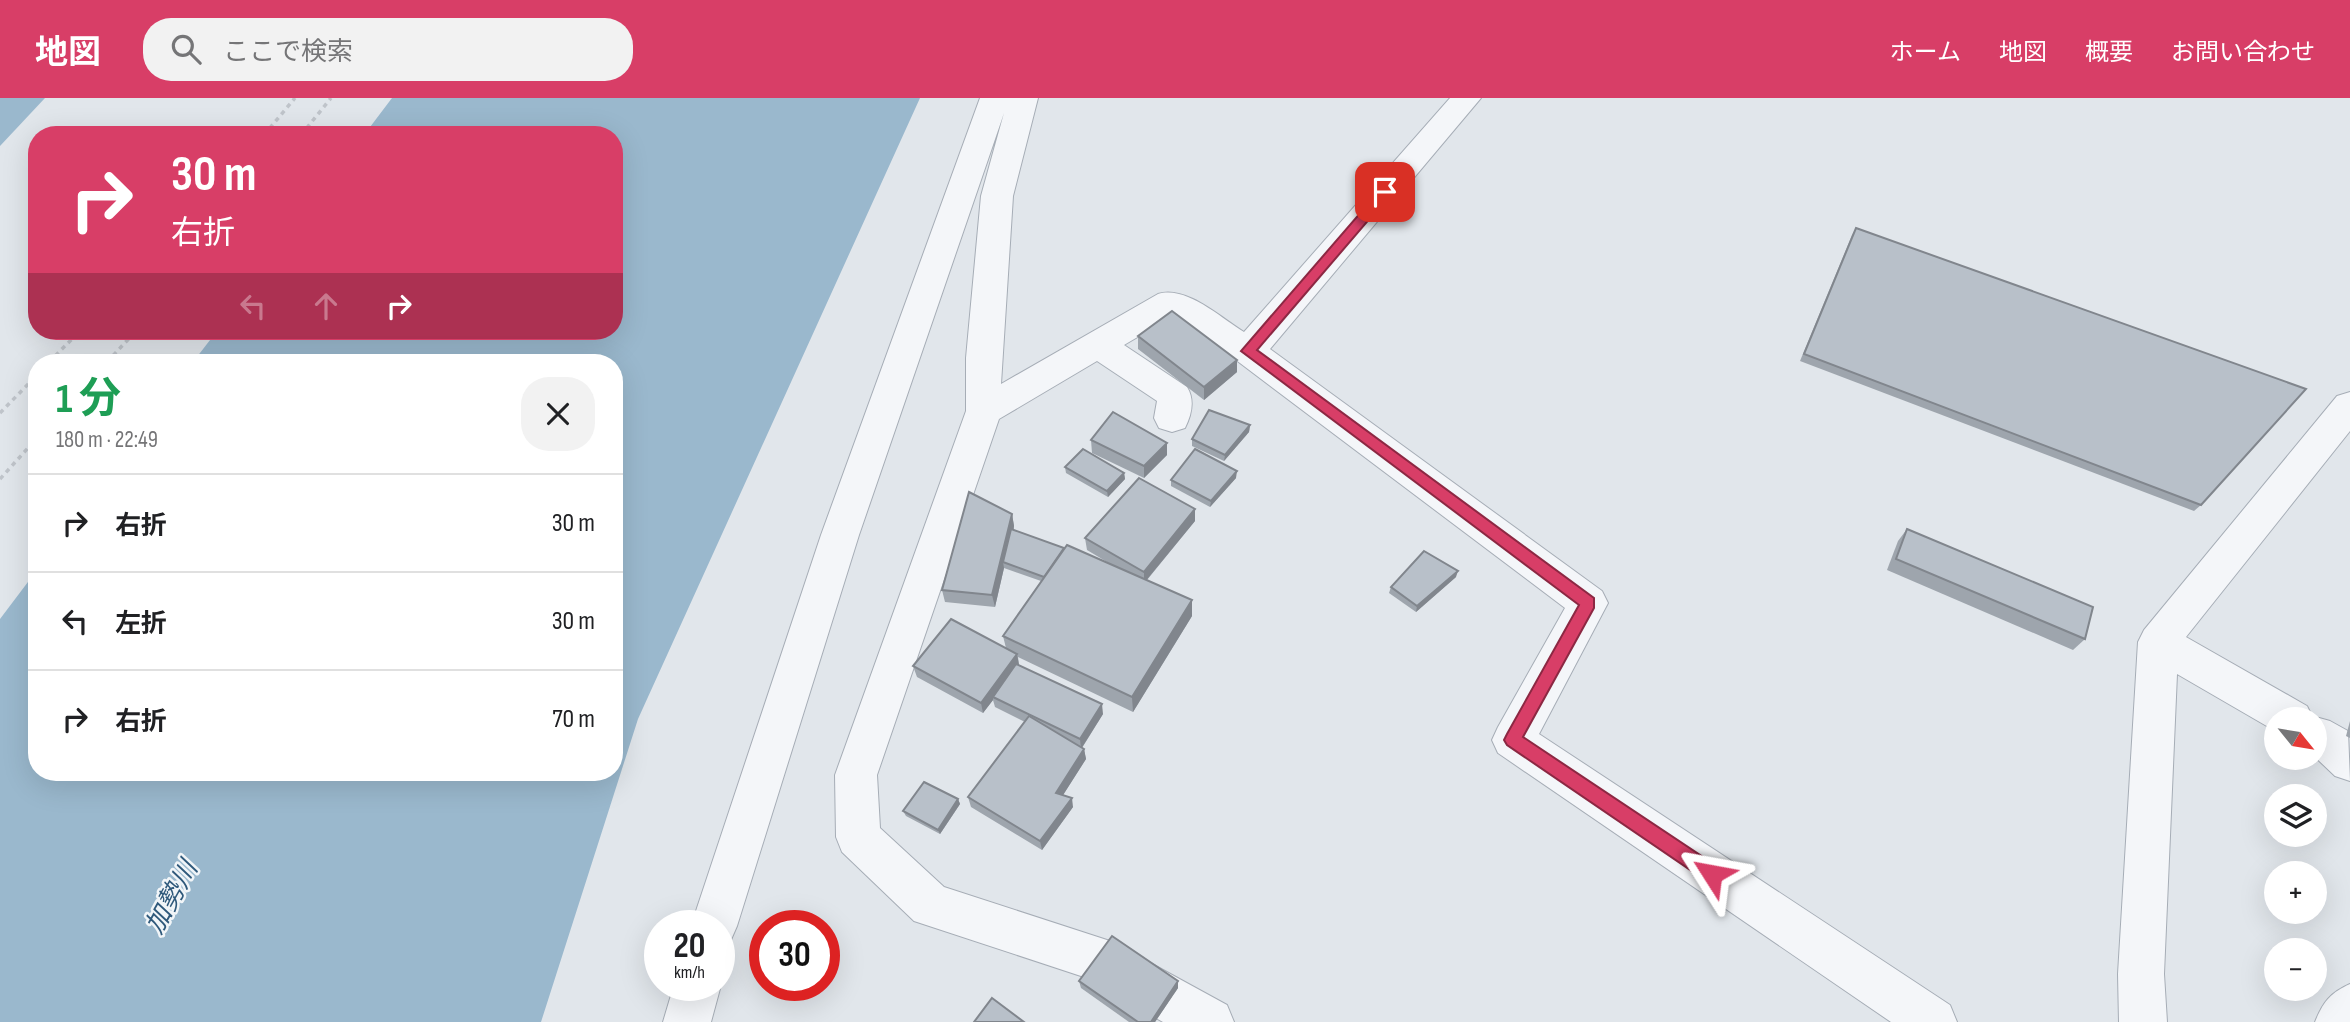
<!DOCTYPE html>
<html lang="ja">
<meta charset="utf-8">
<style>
:root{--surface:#fff;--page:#f2f2f2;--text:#202124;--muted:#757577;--line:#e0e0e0;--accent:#d83e67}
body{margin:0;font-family:"Sofia Sans Condensed","Noto Sans JP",sans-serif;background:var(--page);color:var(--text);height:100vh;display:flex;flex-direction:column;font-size:26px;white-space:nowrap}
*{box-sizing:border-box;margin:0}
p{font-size:23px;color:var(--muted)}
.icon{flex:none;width:38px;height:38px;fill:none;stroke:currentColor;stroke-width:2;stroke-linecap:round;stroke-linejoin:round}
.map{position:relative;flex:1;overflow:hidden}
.panel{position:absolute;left:28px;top:256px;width:595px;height:427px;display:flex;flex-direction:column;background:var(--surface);border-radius:28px;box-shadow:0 7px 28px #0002}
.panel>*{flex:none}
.top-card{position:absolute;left:28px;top:28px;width:595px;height:214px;border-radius:28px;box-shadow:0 7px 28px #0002;background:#d83e67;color:#fff;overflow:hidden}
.needle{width:46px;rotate:120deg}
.buttons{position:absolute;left:2264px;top:609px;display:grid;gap:14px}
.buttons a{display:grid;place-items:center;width:63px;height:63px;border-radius:50%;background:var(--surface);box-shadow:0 7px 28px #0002;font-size:35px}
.speed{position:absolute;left:644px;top:812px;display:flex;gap:14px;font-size:35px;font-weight:700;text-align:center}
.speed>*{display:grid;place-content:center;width:91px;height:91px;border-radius:50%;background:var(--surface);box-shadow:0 7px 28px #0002;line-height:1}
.speed small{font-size:18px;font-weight:400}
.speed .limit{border:10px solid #d22;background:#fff;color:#111}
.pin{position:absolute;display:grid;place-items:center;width:60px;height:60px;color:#fff;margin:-30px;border-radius:14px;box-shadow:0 4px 10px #0006}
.me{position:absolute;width:77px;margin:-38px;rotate:304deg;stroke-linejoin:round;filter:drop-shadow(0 0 5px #0008)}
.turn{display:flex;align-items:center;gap:24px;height:147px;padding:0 28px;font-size:32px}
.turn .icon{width:91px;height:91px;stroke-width:2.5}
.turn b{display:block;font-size:49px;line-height:60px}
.lanes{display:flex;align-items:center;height:66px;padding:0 28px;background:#0003;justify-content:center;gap:35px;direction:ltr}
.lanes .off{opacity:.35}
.round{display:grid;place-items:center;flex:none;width:74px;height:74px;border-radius:28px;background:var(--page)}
.head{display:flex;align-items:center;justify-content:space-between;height:119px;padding:0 28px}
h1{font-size:42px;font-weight:700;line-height:52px;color:#1e9e55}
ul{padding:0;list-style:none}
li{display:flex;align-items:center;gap:21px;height:98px;padding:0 28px;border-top:2px solid var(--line)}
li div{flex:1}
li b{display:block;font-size:26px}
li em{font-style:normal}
header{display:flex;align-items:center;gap:42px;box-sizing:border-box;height:98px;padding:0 35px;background:var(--accent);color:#fff}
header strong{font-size:33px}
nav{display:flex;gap:38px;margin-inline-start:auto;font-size:24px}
.search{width:490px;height:63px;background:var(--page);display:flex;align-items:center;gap:18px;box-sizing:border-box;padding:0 24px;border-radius:28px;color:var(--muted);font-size:26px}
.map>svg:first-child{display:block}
</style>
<header>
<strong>地図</strong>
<div class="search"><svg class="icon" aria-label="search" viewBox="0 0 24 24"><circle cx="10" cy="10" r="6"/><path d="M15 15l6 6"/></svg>ここで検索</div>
<nav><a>ホーム</a><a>地図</a><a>概要</a><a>お問い合わせ</a></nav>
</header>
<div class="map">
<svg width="2350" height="924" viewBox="0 0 2350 924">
<rect width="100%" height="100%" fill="#e1e6eb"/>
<g fill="#9ab8cd">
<polygon points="0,0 45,0 0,48"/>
<polygon points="392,0 920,0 638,621 541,924 0,924 0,521 37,472 37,674 614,674 614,264 193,264 217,233 614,233 614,37 364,37"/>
</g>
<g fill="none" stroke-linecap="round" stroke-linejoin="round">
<defs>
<g id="minor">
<path d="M980 0H1038L1013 98 1001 286 1158 196C1186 187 1221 220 1244 234L1450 0H1481L1270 251 1602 493 1608 505 1539 636 1950 907 1957 924H1891L1498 655 1492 642 1498 629 1565 510 1236 262 1170 220 1124 247 1187 289C1195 302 1192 316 1185 330L1172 334 1159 330 1154 320 1157 303 1097 263 999 321 877 677 880 730 944 789 1110 843 1227 907 1234 924H1163L1084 879 914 823 842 754 836 739 835 677 966 313V260L981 98 1004 15 859 437 737 828 730 844 719 848V828H691L821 437Z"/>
<polygon points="2350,294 2350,333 2186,539 2307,608 2312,618 2330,623 2348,633 2350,683 2335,678 2315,659 2315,621 2277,621 2277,634 2177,576 2164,876 2167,924 2119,924 2118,876 2138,544 2144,532 2337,298"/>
<polygon points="719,882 721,887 711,924 663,924 674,887 719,887"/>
<path d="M2350 886V924H2315C2323 904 2330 895 2350 886Z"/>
</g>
</defs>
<use href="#minor" stroke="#a6adb6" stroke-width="2"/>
<g stroke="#bfc4ca" stroke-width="3.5" stroke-dasharray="4.5 4.5" stroke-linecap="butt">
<polyline points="264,37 295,0"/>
<polyline points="301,37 331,0"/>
<polyline points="49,264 80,233"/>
<polyline points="107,264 136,233"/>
<polyline points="0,315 37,277"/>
<polyline points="0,381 37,340"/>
</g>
<use href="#minor" fill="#f4f6f9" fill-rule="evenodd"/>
</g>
<g fill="#9ea5ad">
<polygon points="1856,130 2201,407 2194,413 1800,263 1852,137"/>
<polygon points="1138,238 1237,274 1204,302 1138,251"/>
<polygon points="1250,327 1249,334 1224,363 1192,348 1192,341"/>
<polygon points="1091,342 1167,357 1144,380 1092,355"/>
<polygon points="1065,369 1124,375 1125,381 1108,399 1066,375"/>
<polygon points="1236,380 1210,409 1171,388 1171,382"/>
<polygon points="1012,416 1014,428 1014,432 1112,467 1087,452 1085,440 1195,423 1147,482 1192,502 1192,518 1133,614 1018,559 1019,567 1103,616 1082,650 1084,651 1086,661 1063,697 1073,709 1042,752 971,709 968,699 1025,624 995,609 993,602 983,615 917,579 913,568 1006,550 1003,538 1041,483 1004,470 995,509 945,504 942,492"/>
<polygon points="1907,431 2085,541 2073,552 1887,472 1898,443"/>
<polygon points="1456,479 1416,514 1389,495 1391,489"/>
<polygon points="2350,623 2350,640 2346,638"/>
<polygon points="958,701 960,706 940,736 906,718 903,713"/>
<polygon points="1079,883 1178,890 1155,924 1129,924 1081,890"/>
</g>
<g fill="#81868d">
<polygon points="1237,262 1237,274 1204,302 1204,289"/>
<polygon points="1250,327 1249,334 1224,363 1225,357"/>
<polygon points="1167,345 1167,357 1144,380 1144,368"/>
<polygon points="1237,373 1236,380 1210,409 1211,403"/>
<polygon points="1124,375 1125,381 1108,399 1107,393"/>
<polygon points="1195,411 1195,423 1144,485 1144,474"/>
<polygon points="1012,416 1014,428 1006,465 1003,464 1004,470 995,509 992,497"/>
<polygon points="1458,473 1456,479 1416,514 1417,508"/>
<polygon points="1192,502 1192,518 1133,614 1132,599"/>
<polygon points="1017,556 1019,567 993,599 993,602 983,615 981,605"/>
<polygon points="1102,606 1103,616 1081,651 1080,641"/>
<polygon points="1084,651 1086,661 1058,705 1056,695"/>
<polygon points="1072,700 1073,709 1042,752 1040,743"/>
<polygon points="958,701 960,706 940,736 938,732"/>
<polygon points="1178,883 1178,890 1155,924 1151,924"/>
</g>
<g fill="#b8c0c9" stroke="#81868d" stroke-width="2">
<polygon points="1856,130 2306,291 2201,407 1804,256"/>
<polygon points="1172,213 1237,262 1204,289 1138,238"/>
<polygon points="1209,312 1250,327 1225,357 1192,341"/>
<polygon points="1113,314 1167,345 1144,368 1091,342"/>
<polygon points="1083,351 1124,375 1107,393 1065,369"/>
<polygon points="1195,351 1237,373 1211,403 1171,382"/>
<polygon points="1139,380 1195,411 1144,474 1085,440"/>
<polygon points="969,394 1012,416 992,497 942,492"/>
<polygon points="1011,431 1064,450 1044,479 1003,464"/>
<polygon points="1907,431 2093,509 2085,541 1896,461"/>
<polygon points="1067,447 1192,502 1132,599 1003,538"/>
<polygon points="1424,453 1458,473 1417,508 1391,489"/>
<polygon points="951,521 1017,556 981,605 913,568"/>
<polygon points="1016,566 1102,606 1080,641 993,599"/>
<polygon points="1029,618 1084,651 1056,695 1072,700 1040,743 968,699"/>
<polygon points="924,684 958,701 938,732 903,713"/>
<polygon points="1112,838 1178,883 1151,924 1138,924 1079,883"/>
<polygon points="992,900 1024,924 974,924"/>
</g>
<polygon fill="#d83e67" stroke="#8c2843" stroke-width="2" points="1385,89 1392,94 1390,97 1257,252 1594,500 1594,510 1523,639 1718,769 1721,776 1718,782 1712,785 1705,782 1507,647 1504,642 1507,636 1579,507 1241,253 1381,91"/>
<g text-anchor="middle" stroke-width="5" stroke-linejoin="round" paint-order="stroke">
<g font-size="26" font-style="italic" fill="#2f597b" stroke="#f1f5f8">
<text transform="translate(171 799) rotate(-61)" y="9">加勢川</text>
</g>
</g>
</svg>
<div class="buttons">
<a><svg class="needle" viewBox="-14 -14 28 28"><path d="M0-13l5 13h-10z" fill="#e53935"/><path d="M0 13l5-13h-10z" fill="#757577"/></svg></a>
<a><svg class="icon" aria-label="layers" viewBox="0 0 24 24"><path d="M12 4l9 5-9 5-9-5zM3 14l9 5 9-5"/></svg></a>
<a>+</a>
<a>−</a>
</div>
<div class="speed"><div>20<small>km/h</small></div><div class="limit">30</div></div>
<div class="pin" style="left:1385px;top:94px;background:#d93025"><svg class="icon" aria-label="arrive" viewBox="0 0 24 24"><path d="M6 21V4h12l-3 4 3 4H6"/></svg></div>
<svg class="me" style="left:1712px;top:776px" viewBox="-20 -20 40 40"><path d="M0-17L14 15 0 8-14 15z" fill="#d83e67" stroke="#fff" stroke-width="4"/></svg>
<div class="top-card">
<div class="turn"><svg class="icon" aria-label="right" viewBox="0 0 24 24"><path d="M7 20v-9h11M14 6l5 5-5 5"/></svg><div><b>30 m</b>右折</div></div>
<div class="lanes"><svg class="icon off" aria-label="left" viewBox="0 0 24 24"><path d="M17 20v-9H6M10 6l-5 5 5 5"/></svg><svg class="icon off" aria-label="ahead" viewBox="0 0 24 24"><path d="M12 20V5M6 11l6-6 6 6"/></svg><svg class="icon" aria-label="right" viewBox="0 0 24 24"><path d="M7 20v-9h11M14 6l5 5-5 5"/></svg></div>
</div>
<section class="panel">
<div class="head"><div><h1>1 分</h1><p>180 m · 22:49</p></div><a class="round"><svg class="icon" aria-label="close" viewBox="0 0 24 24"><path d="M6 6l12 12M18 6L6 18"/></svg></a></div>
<ul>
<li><svg class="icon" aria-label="right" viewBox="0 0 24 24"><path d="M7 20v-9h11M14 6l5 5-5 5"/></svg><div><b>右折</b></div><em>30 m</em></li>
<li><svg class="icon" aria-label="left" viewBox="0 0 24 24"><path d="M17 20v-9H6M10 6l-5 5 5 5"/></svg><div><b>左折</b></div><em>30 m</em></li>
<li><svg class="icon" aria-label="right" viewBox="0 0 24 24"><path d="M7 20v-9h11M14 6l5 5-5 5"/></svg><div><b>右折</b></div><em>70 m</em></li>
</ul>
</section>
</div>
